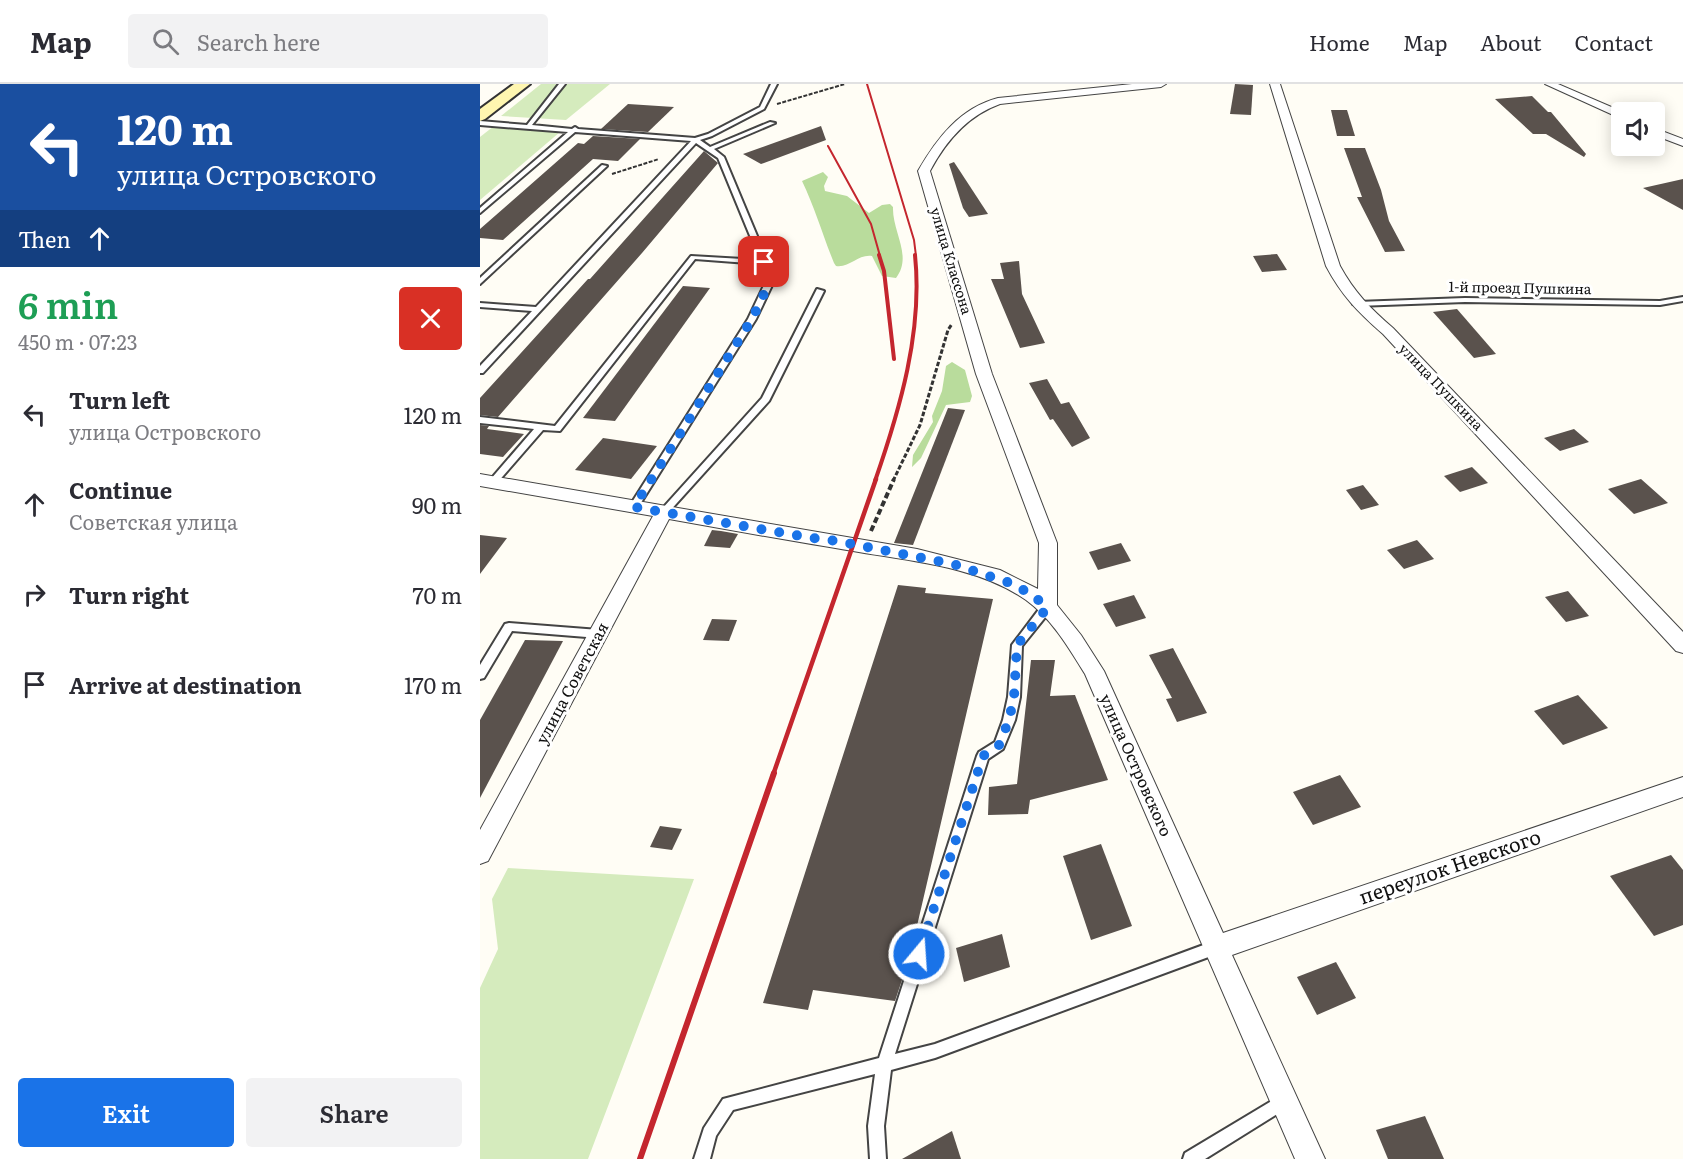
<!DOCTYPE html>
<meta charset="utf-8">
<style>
:root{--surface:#fff;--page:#f2f2f3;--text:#2b2b33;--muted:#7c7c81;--line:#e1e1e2;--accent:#1a73e8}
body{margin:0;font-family:Literata,serif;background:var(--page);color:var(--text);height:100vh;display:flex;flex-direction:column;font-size:22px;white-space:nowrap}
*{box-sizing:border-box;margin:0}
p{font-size:20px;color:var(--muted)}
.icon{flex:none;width:33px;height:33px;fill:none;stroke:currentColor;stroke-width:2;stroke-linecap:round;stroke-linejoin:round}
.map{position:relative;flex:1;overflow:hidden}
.side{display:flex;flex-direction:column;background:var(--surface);width:480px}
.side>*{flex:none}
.guide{background:#1a4fa0;color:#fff;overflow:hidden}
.controls{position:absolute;left:1131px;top:18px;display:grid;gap:12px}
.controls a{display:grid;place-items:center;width:54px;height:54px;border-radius:6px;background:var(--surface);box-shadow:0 3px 15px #0003;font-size:30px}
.pin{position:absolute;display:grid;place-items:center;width:51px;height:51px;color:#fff;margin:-26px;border-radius:12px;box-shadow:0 3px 9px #0006}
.me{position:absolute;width:66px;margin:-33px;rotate:18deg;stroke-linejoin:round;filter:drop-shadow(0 0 4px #0008)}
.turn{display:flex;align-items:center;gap:21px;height:126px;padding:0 18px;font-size:27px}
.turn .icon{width:78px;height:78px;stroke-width:2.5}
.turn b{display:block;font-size:42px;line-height:51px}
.then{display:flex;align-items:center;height:57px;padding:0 18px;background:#0003;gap:12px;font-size:22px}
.round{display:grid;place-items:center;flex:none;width:63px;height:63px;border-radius:6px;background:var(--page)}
.summary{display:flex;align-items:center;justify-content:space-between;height:102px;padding:0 18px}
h1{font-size:36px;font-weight:600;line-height:45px;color:#1e9e55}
.action{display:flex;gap:12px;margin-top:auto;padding:12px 18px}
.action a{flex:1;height:69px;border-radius:6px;background:var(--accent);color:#fff;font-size:24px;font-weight:600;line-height:69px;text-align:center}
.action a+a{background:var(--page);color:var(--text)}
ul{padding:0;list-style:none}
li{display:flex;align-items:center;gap:18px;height:90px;padding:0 18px}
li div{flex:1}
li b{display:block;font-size:22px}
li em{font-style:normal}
header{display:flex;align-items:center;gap:36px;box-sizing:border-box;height:84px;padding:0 30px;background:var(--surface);border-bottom:2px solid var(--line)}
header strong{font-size:28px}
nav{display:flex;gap:33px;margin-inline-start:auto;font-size:21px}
.search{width:420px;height:54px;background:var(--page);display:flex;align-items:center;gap:15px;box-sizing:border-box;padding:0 21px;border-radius:6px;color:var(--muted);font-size:22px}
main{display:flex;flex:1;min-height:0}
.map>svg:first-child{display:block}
</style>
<header>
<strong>Map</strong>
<div class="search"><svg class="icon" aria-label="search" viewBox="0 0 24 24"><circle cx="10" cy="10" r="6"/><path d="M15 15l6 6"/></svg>Search here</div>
<nav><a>Home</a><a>Map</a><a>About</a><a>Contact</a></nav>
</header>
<main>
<section class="side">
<div class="guide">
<div class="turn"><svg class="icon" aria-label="left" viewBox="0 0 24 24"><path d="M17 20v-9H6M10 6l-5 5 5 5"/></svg><div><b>120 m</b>улица Островского</div></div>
<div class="then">Then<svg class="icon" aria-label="ahead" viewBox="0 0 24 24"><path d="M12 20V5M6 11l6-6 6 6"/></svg></div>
</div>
<div class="summary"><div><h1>6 min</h1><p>450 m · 07:23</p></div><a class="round" style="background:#d93025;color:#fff"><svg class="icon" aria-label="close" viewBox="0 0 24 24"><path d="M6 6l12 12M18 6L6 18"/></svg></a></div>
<ul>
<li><svg class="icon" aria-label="left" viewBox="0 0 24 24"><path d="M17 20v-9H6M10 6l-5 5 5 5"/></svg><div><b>Turn left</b><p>улица Островского</p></div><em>120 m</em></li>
<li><svg class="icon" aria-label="ahead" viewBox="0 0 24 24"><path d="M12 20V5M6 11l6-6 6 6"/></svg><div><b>Continue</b><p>Советская улица</p></div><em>90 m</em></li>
<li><svg class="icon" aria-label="right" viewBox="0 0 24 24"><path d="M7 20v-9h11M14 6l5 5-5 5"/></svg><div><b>Turn right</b></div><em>70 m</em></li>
<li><svg class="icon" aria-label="arrive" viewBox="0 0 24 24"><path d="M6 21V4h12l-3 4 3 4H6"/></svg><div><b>Arrive at destination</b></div><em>170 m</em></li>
</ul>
<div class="action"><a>Exit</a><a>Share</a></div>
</section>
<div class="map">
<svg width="1203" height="1075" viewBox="0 0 1203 1075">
<rect width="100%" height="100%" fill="#fffdf5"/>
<g fill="#d5ebbd">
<polygon points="61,0 130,0 86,36 21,32"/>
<polygon points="14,42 80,48 0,116 0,53"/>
<polygon points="28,784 214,795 108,1075 0,1075 0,904 18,865 12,815"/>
</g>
<g fill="#b9dc9c">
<path d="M343 88 348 93 344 102 345 107 367 112 389 129 402 121 410 120 413 123C412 148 433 172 416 194L402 192 392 172C378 170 370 184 356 182L354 179C343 152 335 124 322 97Z"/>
<polygon points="472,278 485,286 492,312 490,318 466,321 441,374 432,383 433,371 453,338 452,332 462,307 466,282"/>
</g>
<g fill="#5a524d">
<polygon points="755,0 773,1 771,31 750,30"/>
<polygon points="1052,12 1068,28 1071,28 1106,70 1104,73 1066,50 1053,50 1015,15"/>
<polygon points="148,20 194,23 168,48 121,45"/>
<polygon points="851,26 867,26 875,52 857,52"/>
<polygon points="341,42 346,56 281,80 263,70"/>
<polygon points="113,52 160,55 138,77 113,75 23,156 0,154 0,145 98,59 104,60"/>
<polygon points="864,64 885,64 901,106 909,137 925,167 905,168 877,113 882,113"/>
<polygon points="224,67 238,79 162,169 18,333 0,331 0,314 108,195 110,195"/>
<polygon points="474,78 508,130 489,133 483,124 469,80"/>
<polygon points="1203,95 1203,126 1163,104"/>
<polygon points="797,170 807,186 782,188 773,172"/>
<polygon points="539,177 542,210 565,259 540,264 511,195 524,195 520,179"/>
<polygon points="203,202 230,204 135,337 103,334"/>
<polygon points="977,225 1016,270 994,274 953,228"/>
<polygon points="567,295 581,320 589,318 610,354 592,363 573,335 570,336 549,299"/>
<polygon points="468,324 485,326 433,461 414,459"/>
<polygon points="0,341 9,342 7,345 44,350 23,373 0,370"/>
<polygon points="1094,345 1109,358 1080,367 1064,354"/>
<polygon points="123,354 177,362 151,395 95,386"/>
<polygon points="992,383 1008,399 980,408 964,392"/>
<polygon points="1161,395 1188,419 1154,430 1128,405"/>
<polygon points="883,401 899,421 881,426 866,406"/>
<polygon points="232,446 241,447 258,450 250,464 224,462"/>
<polygon points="0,451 27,454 0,490"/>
<polygon points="937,456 954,475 924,485 907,466"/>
<polygon points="641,459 651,477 618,486 609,468"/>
<polygon points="418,501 446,504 445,509 513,515 430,872 415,917 333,906 328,926 283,919"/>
<polygon points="1088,507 1109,532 1086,538 1065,513"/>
<polygon points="654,511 666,534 636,543 623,520"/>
<polygon points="232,535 257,536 249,557 223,556"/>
<polygon points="45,556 83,557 0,714 0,636"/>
<polygon points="693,564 727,629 697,638 686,615 692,614 669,571"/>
<polygon points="551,576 575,576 570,612 595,611 628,696 550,716 548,730 508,731 509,703 537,700"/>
<polygon points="1098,611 1128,644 1083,661 1054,627"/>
<polygon points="860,691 881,723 833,741 813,708"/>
<polygon points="180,742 202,745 192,766 170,763"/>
<polygon points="621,760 652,842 611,856 583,772"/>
<polygon points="1191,771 1203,786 1203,841 1174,852 1130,792"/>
<polygon points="522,850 530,883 484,898 476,864"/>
<polygon points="856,878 876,914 837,931 817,893"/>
<polygon points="945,1032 964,1075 908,1075 896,1046"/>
<polygon points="472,1047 481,1075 422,1075"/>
</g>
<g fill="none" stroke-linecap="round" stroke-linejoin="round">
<defs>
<g id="lane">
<polygon points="79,0 85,0 52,41 92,45 95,43 98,45 215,54 228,50 280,23 291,0 297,0 284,25 232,52 220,56 230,63 290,38 295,39 234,65 244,73 295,195 276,235 157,425 154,426 149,423 268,235 287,195 281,180 215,175 80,347 63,346 16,400 10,400 8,398 10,396 54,345 0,339 0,333 75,342 211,172 280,176 238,74 216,59 3,289 0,289 0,282 52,227 0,223 0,219 56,223 211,57 95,48 0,129 0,124 88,48 0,41 0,37 47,41"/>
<polygon points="122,81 127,82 0,200 0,194"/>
<polygon points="337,205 344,207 289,317 187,430 181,430 179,428 181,426 282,314"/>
<polygon points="1203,213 1203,217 1180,221 985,218 877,222 873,220 877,218 985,214 1180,217"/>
<polygon points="567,519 572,523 571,526 542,562 540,613 535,636 523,665 508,675 415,970 455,960 737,856 742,858 744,863 742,868 455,974 411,986 404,1042 406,1075 390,1075 388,1042 395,990 253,1026 236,1052 230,1075 214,1075 224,1044 243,1015 399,974 497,672 499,668 515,658 523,636 528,613 532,561 563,520"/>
<polygon points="29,539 119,546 123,547 124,550 123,553 119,554 32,547 4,594 0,595 0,581 25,540"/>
<polygon points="805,1009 810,1012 813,1017 810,1022 725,1075 703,1075 705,1069"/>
</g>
<g id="street">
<path d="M652 0H686L681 3 520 20C487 32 466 57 450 87L512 290 577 459V521L601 551 624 587 743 849 1203 693V713L752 871 845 1075H815L605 590C589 564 572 535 546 516 498 482 429 477 373 467 311 457 250 446 189 435L8 777 0 780V746L173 432 0 402V390L437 465 520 486 558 505 559 459 496 290 438 87C457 54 480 24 518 14Z"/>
<path d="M790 0H800L860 182C874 208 891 225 913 244L1203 548V569L1196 567 903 250C878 228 862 212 846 182Z"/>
<polygon points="1065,0 1078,0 1143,28 1142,35"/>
<polygon points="1174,44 1203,55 1203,62 1174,51"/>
</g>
<polygon id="secondary" points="34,0 50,0 5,35 0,37 0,25"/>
</defs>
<use href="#lane" stroke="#444" stroke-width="4"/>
<use href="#street" stroke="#444" stroke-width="2"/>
<use href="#secondary" stroke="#333" stroke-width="4"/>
<g stroke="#333" stroke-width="2" stroke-dasharray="4 1.5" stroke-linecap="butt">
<polyline points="297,20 365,0"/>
<polyline points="132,90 179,75"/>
</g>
<polyline stroke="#333" stroke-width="3" stroke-dasharray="4.5 2" stroke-linecap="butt" points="413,397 440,341 468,246 472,240"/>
<polyline stroke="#333" stroke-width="4" stroke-dasharray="6 3" stroke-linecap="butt" points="391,447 414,395"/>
<use href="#lane" fill="#fff" fill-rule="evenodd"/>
<use href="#street" fill="#fff" fill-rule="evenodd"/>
<use href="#secondary" fill="#fff6b0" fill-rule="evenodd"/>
<g stroke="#c4262e" stroke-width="2">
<polyline points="387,0 434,156 436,172"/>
<polyline points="348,62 391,140 400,172"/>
</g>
<g stroke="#c4262e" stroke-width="4">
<polyline points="399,171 404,187 414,275"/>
<path d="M395 397C420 325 443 247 435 171"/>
</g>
<polyline stroke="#c4262e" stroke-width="4.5" points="293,691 396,395"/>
<polyline stroke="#c4262e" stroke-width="6" points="160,1075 294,689"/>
</g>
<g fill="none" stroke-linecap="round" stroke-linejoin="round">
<polyline stroke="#1a73e8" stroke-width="10" stroke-dasharray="0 18" points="284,178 291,195 272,235 154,423 332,454 357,457 473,480 533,500 554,512 567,524 537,561 534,613 529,636 519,661 503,672 439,870"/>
</g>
<g text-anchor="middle" stroke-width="6" stroke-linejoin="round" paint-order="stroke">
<g font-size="14" fill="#111" stroke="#fff">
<text transform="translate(471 177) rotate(73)" y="5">улица Классона</text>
<text transform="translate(1040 204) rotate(1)" y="5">1-й проезд Пушкина</text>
<text transform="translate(961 303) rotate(46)" y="5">улица Пушкина</text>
</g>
<g font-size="16" fill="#111" stroke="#fff">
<text transform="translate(92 599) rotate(-62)" y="6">улица Советская</text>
<text transform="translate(656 681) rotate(66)" y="6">улица Островского</text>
</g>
<g font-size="20" fill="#111" stroke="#fff">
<text transform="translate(970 783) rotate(-19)" y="7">переулок Невского</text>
</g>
</g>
</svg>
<div class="controls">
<a><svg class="icon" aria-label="sound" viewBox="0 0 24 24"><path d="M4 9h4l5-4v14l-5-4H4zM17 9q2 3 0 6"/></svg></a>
</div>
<div class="pin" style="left:284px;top:178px;background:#d93025"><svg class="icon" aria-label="arrive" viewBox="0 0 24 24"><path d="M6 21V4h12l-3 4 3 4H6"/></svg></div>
<svg class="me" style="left:439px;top:870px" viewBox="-20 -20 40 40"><circle r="17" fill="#1a73e8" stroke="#fff" stroke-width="3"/><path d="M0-11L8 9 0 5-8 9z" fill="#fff"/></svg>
</div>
</main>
